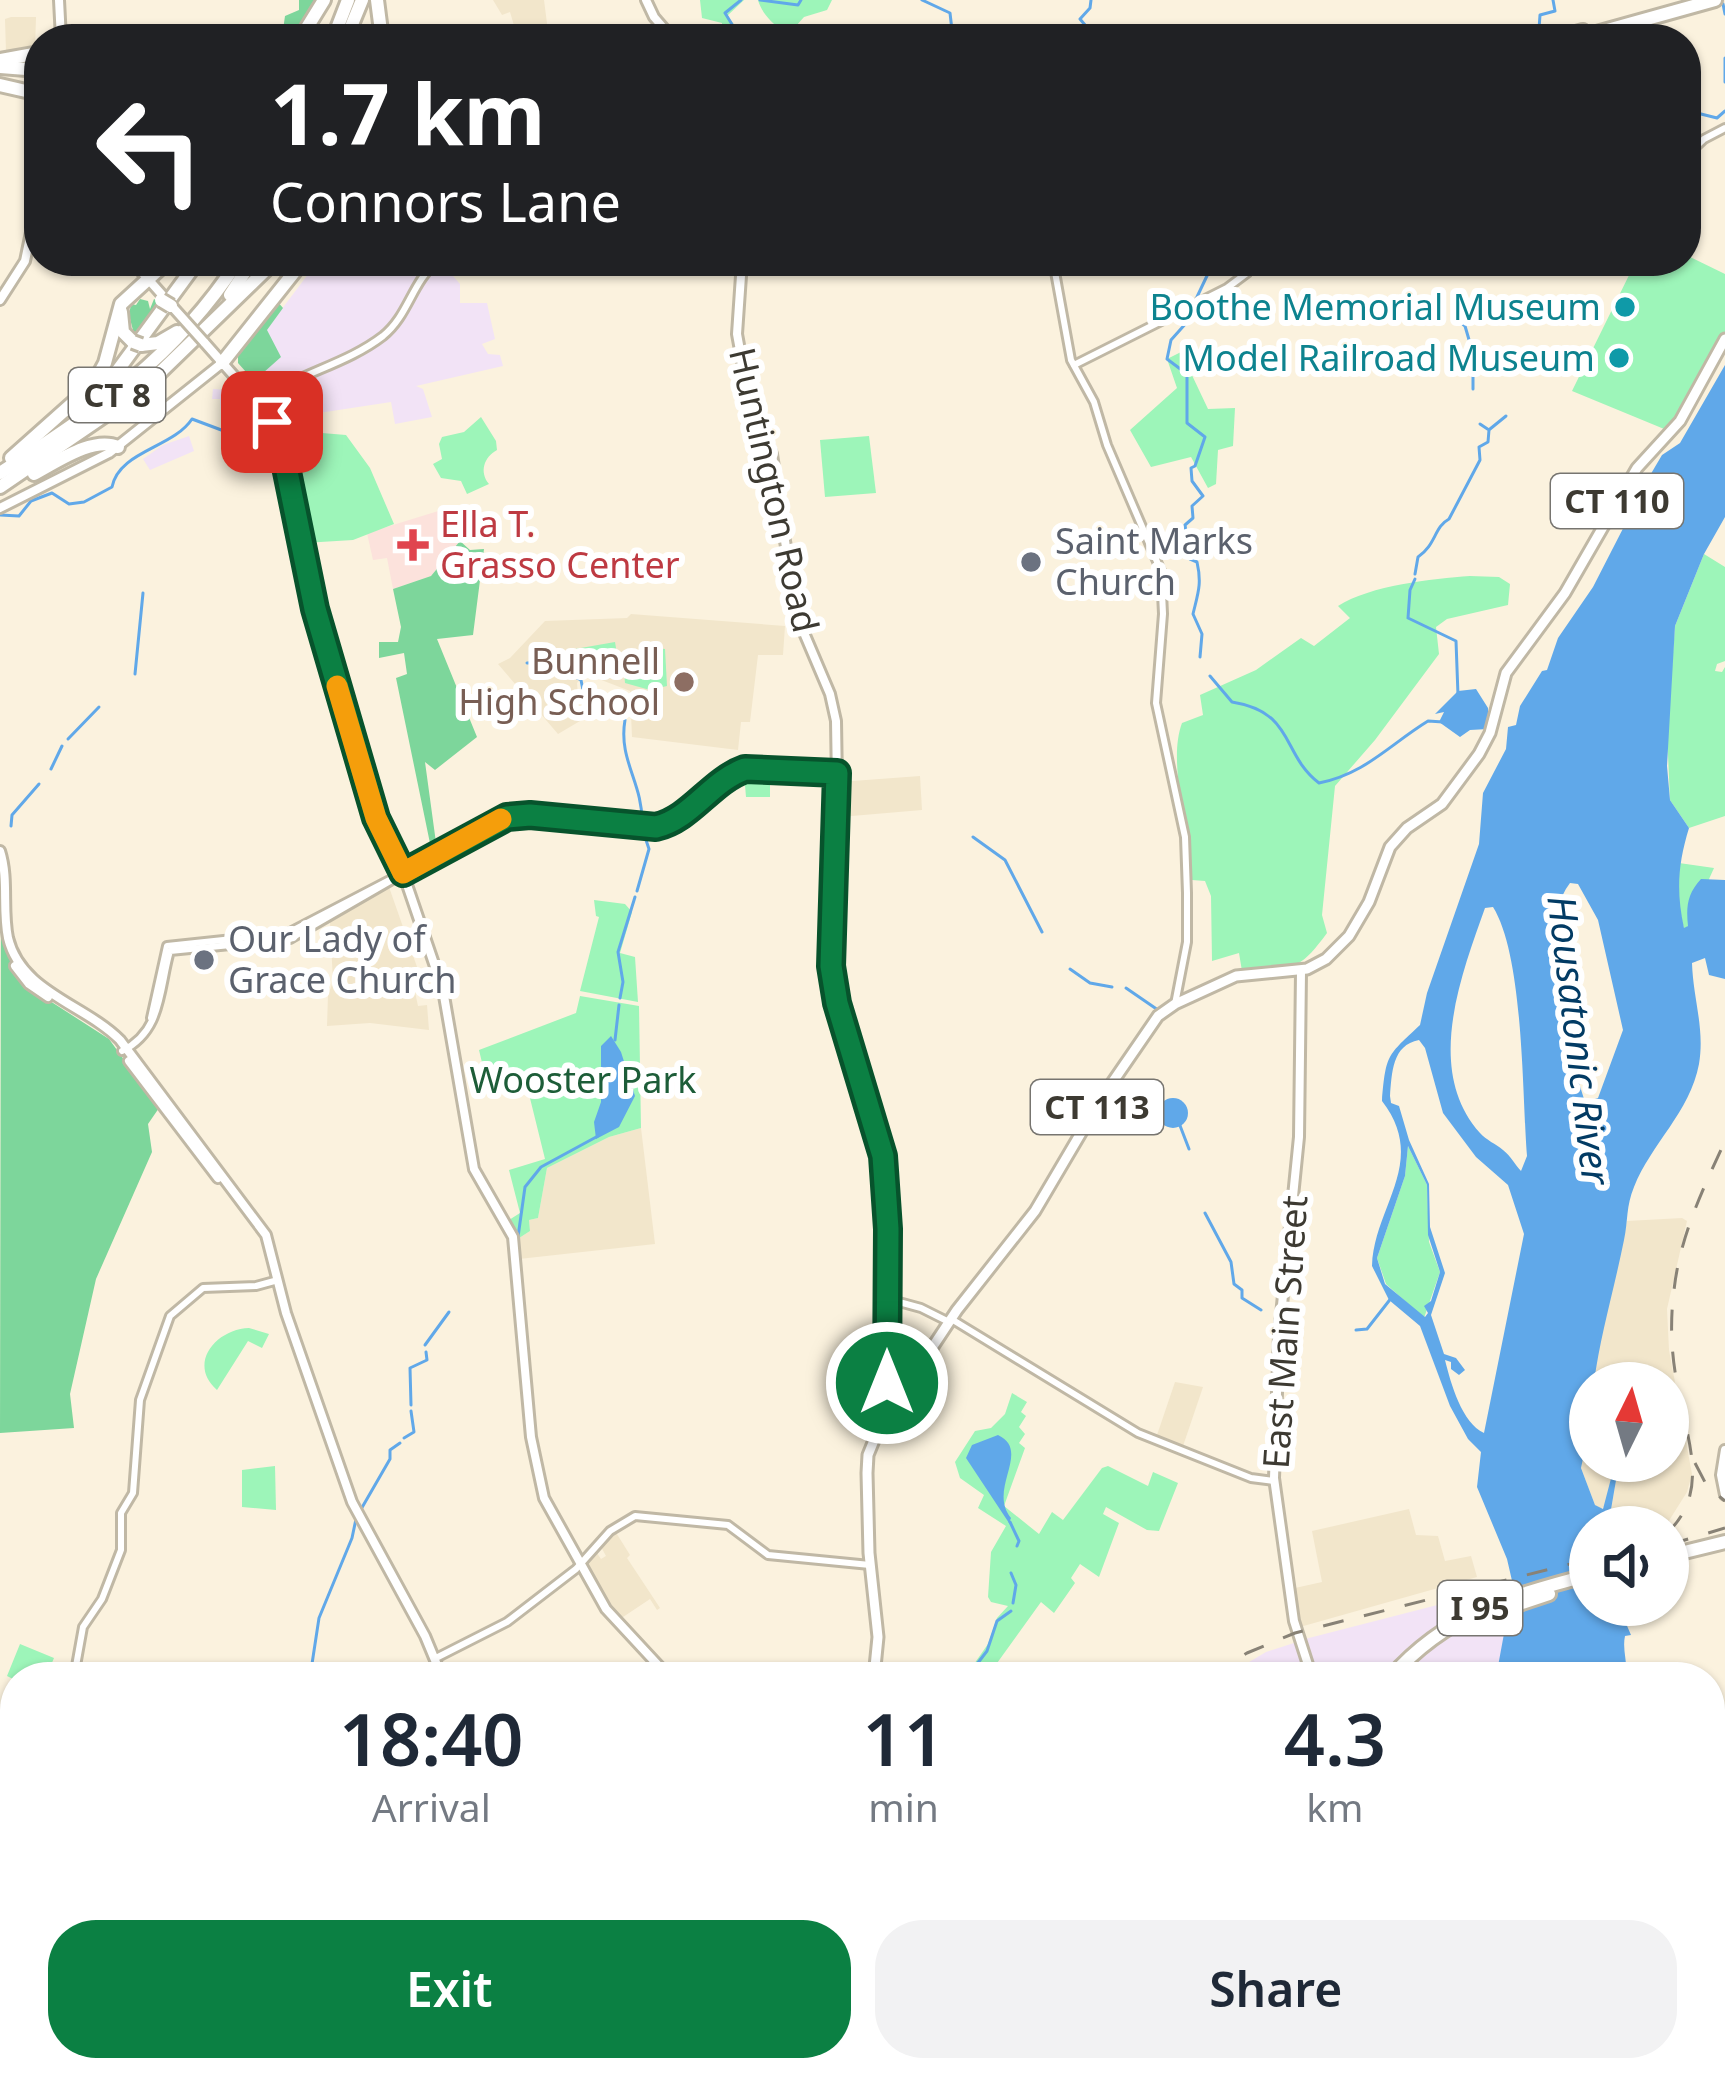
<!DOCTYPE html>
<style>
:root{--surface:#fff;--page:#f2f2f3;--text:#1f2937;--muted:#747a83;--accent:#0b8043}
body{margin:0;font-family:"Noto Sans",sans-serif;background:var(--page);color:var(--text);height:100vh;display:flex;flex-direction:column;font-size:45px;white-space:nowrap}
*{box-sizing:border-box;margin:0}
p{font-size:39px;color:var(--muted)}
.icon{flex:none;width:66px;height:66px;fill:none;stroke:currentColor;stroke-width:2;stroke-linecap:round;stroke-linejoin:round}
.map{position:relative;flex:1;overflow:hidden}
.sheet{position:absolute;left:0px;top:1662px;width:1725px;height:420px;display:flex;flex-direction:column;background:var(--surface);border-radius:48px 48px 0 0;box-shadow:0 3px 9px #0004}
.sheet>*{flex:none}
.top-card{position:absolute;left:24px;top:24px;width:1677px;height:252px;border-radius:48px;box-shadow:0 3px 9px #0004;background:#202124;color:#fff;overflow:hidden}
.needle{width:78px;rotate:5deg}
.fabs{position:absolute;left:1569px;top:1362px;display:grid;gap:24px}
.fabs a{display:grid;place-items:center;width:120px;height:120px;border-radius:50%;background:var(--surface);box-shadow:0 3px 9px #0004;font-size:60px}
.pin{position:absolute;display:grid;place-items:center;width:102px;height:102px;color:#fff;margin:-51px;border-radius:24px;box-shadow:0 6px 18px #0006}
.me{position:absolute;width:132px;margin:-66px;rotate:0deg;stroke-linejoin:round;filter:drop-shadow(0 0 9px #0008)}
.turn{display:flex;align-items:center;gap:42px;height:252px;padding:0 48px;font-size:54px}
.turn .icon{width:156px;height:156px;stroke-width:2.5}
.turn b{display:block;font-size:84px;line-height:102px}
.eta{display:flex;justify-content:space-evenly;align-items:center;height:204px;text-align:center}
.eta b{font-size:72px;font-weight:600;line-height:84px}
.action{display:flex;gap:24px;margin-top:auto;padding:24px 48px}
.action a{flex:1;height:138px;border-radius:48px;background:var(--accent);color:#fff;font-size:48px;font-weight:600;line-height:138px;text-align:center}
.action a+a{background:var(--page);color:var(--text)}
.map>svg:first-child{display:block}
</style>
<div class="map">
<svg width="1725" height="2082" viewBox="0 0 1725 2082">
<rect width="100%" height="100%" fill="#fbf2de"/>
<g fill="#f2e3f6">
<polygon points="318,261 413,261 420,275 401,313 378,338 328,367 302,375 302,380 339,366 387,336 401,318 418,284 440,261 460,284 460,303 487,303 495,339 482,344 488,354 500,355 503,366 416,386 423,389 432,417 395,424 391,402 273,420 261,406 243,415 244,426 238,431 222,427 220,399 212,399 213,389 227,390 229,396 279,354 266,330"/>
<polygon points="189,436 194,451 150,470 143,459 163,445"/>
<polygon points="1488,1592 1495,1613 1508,1608 1508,1616 1496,1677 1418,1677 1421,1673 1402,1659 1382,1677 1317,1677 1305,1639"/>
<polygon points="1297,1642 1305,1677 1224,1677 1266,1652"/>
</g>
<g fill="#f2e6cb">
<polygon points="493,0 544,0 549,39 518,39 510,12 502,15"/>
<polygon points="11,17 36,17 35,49 6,52 5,19"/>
<polygon points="631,614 785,626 783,655 758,655 750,722 741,722 738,750 632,737 630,691 591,676 582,677 577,683 580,721 558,734 498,664 510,658 545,621 627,618"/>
<polygon points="920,776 922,810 840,817 839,782"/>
<polygon points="389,887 423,984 414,987 418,1006 427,1005 429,1030 370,1023 327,1026 328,995 333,982 330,922"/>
<polygon points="641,1128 655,1244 519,1259 516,1240 530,1231 529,1220 538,1218 547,1168 609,1137"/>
<polygon points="1682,1218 1687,1221 1667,1309 1669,1350 1692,1474 1687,1492 1665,1527 1608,1527 1619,1464 1614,1467 1605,1506 1600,1509 1595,1505 1581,1468 1590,1418 1590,1461 1668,1461 1668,1383 1594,1383 1599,1341 1627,1221"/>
<polygon points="1175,1382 1203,1387 1182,1449 1156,1438"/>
<polygon points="1409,1509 1416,1535 1438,1536 1445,1561 1471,1556 1477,1577 1300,1627 1295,1588 1322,1582 1312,1531"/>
<polygon points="615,1531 630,1555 627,1558 660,1608 657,1610 650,1599 620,1619 584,1563 595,1550 601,1559 606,1556 600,1545"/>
</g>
<polygon fill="#fce2dc" points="448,508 460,541 431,576 393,589 387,558 373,560 367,533"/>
<g fill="#9df5b9">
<polygon points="700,0 744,0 727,16 746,39 722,39 722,23 702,18"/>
<path d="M758 0H832L827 10 804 17 796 26 807 39C788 39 763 19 758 0Z"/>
<polygon points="1686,255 1725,274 1725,334 1669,431 1572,391 1636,261 1686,261"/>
<polygon points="1181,352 1208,409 1235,408 1233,446 1218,450 1216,484 1208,488 1191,457 1151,467 1130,430 1177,388 1167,359"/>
<path d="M481 417 496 441 497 450C484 457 479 472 489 484L467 494 461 481 441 478 433 464 442 459 439 444 442 437 464 432Z"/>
<polygon points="322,422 322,433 346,435 370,468 394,524 353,540 304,543 285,426"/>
<polygon points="869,436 876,493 825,497 820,440"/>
<polygon points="1704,554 1725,567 1725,661 1717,664 1715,671 1722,672 1725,667 1725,816 1689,828 1670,800 1667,732 1675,626"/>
<path d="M1470 576 1499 577 1510 584 1508 605 1447 619 1436 627 1439 654 1375 740 1335 786 1322 915 1327 933C1295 977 1290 966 1242 971L1239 953 1212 961 1211 896 1205 881 1192 880 1191 877C1190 832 1167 763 1182 723L1203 715 1200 695 1256 670 1301 638 1314 646 1350 618 1338 606C1371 585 1432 579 1470 576Z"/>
<polygon points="615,642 618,660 578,667 575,649"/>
<path d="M647 647 665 649 667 686 650 690 625 683C623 667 630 651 647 647Z"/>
<polygon points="744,773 770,773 770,797 746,797"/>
<polygon points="1679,863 1714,868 1687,928 1684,929 1677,898"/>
<polygon points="594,900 625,904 632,912 620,953 635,957 638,1002 580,991 599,917 596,916"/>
<polygon points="580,996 639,1006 641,1128 609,1137 547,1168 538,1218 529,1220 530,1231 516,1240 509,1220 520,1213 509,1170 545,1159 527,1086 490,1096 479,1050 576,1013"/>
<polygon points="1408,1146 1427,1185 1429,1242 1440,1272 1424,1318 1386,1284 1377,1258 1405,1176"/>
<path d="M249 1328 269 1334 262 1348 248 1341 217 1390C187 1364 216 1329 249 1328Z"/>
<polygon points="894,1351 920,1360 885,1411 890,1353"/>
<polygon points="1012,1393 1027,1402 1021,1412 1026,1416 1019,1427 1025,1434 1019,1443 1025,1448 1004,1506 1039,1534 1052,1512 1063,1520 1102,1468 1108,1466 1148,1486 1153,1472 1178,1483 1159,1531 1147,1530 1106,1507 1103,1514 1119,1523 1099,1577 1080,1564 1071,1578 1075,1583 1054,1613 1041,1602 987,1677 965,1677 988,1644 997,1618 1008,1606 991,1602 988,1597 991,1552 1006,1526 978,1508 984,1495 960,1478 955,1462 975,1431 991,1428 1005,1414"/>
<polygon points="275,1466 276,1510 242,1507 242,1470"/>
<polygon points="20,1644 54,1658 46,1677 21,1676 15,1680 7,1676"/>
</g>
<g fill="#7dd69b">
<polygon points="299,0 318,0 295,36 286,39 282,37 285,16 299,10"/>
<polygon points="140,299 148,301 150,309 154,299 162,303 135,338 129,315 131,304 136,305"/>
<polygon points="277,301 283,308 267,330 281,357 254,381 238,363 238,356"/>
<polygon points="460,541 470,550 484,549 473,635 437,639 477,737 435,770 425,762 437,850 432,853 396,678 407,674 404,653 379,658 379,642 398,642 401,627 393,589 431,576"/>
<polygon points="1,883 2,940 21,978 36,992 109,1039 159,1108 148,1124 152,1152 96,1279 70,1394 74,1428 0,1433"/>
</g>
<g fill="#60a8e9" fill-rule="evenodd">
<path d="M1725 365V517L1704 554 1675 626 1667 766 1670 800 1689 828C1678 864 1676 891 1684 928L1688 926C1686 907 1687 894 1701 879L1725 880V979L1709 975 1705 958 1692 963C1693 998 1705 1029 1699 1064 1690 1112 1651 1144 1634 1187 1626 1206 1628 1221 1624 1240 1614 1290 1600 1336 1594 1383H1590V1426L1581 1468 1595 1505 1603 1509 1614 1467 1619 1463 1608 1527H1590V1605H1618L1631 1635 1625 1636C1622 1650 1628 1663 1626 1677H1496L1513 1585 1507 1559 1477 1487 1481 1452 1468 1439 1450 1406 1420 1326 1389 1300 1372 1266C1374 1206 1429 1162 1382 1101 1386 1054 1387 1056 1420 1025L1427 993 1479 844 1483 793 1506 749 1508 727 1516 725 1520 706 1542 671 1547 670 1558 638 1593 587 1652 472 1662 455 1680 443ZM1570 883 1578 884 1598 920 1623 1030 1598 1098 1585 1102C1568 1049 1533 930 1570 883ZM1493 907C1524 957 1522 1094 1527 1156L1521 1171C1515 1165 1511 1156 1503 1150 1496 1144 1486 1140 1480 1133 1424 1070 1461 976 1485 908ZM1419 1040 1425 1048 1443 1113 1476 1157 1508 1185 1524 1234 1484 1433C1462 1423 1451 1384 1445 1360L1451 1362V1369L1459 1375 1465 1370 1456 1358 1444 1354 1431 1315 1445 1273 1430 1227 1429 1184 1409 1140 1399 1106 1391 1103 1390 1096C1392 1073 1392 1045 1419 1040ZM1408 1146 1427 1185 1428 1235 1440 1272 1431 1301 1424 1306 1428 1313 1425 1317 1385 1284 1377 1258 1405 1176Z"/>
<polygon points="1476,689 1488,708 1488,729 1470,730 1460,737 1439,722 1444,712 1435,714 1458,691"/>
<polygon points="611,1036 621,1052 635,1096 619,1127 596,1139 594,1122 601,1102 601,1046"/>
<circle cx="1173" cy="1113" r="15"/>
<path d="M998 1435C1032 1451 987 1489 1011 1518L1009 1523 966 1458 972 1445Z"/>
<polygon points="1214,2067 1473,2067 1472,2082 1199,2082"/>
</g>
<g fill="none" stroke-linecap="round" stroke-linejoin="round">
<g stroke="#60a8e9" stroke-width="3">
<polyline points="760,0 798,5 801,0"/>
<polyline points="922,0 950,13 952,30 963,39"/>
<polyline points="1723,4 1725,14"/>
<polyline points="1539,29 1540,15 1555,11 1553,0"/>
<polyline points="1083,32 1085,25 1080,19 1090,8 1091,0"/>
<polyline points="1084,33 1092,39"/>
<polyline points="1539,38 1539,35"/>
<polyline points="741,39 725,13 741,0"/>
<polyline points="1071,39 1081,32"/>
<polyline points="1725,58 1725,82"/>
<polyline points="1686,126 1697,113 1717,118 1725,111"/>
<polyline points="1474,262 1474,261"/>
<polyline points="1196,299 1214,261"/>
<polyline points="1461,307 1458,320 1465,326 1472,350"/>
<path d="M1192 308 1188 321 1171 340 1167 359 1187 374V423L1205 437 1195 466 1191 468 1192 481 1203 496 1192 506 1193 518 1185 525 1190 559 1197 562C1202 584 1198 593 1193 614L1202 634 1200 657"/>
<polyline points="1473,362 1473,389"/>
<polyline points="1490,429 1506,416"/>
<polyline points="228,434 240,433 246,421 257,413"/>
<path d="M0 515 19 516 31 501 52 493 69 504 84 502 112 487C119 451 173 448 192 419L224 431"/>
<path d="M1415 574 1418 557C1436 545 1434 527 1449 519L1480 460 1479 447 1488 442 1489 430 1480 424"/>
<polyline points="1415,579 1410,590 1408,618 1456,641 1458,695"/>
<path d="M527 663C553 661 559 670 581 680L585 700 593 708"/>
<polyline points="135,674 143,593"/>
<path d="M1210 676 1232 702C1295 712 1281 754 1319 783 1365 774 1389 745 1428 721L1443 722"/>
<path d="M602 709H614L625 720C618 760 643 783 642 823"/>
<polyline points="68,739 99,707"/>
<polyline points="51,769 62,746"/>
<polyline points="11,826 12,815 39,784"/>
<polyline points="973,837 1005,860 1042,932"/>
<polyline points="637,891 649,849 643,831"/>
<polyline points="1070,969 1090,983 1112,987"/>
<polyline points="1126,988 1158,1010"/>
<polyline points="620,998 623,982 618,952 635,897"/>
<polyline points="615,1040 619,1005"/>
<polyline points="1179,1123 1189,1149"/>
<polyline points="1205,1213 1231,1262 1234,1284 1242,1290 1242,1298 1261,1310"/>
<polyline points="518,1237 525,1187 541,1167 598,1136"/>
<polyline points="1356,1330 1367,1329 1392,1297"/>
<polyline points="425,1345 449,1312"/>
<polyline points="411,1405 410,1368 427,1360 426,1352"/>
<polyline points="404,1438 414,1432 411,1411"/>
<polyline points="360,1511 390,1459 390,1450 400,1443"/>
<polyline points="1010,1522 1019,1541 1017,1546"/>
<polyline points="1011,1573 1016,1585 1013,1603"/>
<polyline points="310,1677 319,1618 352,1538 356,1519"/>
<polyline points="967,1677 987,1651 997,1621 1011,1611"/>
<polyline points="1131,2082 1136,2067"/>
</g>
<defs>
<g id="tertiary">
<polyline points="1686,156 1704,139 1725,128"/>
<polyline points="1053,261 1071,360 1094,402 1107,445 1161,571 1163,614 1156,703 1185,837 1187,893 1187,942 1175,1004"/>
<polyline points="1074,365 1227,288 1247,273 1253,261"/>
<path d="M258 403C296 373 344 366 383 336 409 315 412 281 438 261"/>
<polyline points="151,1018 167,946 288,933 403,873"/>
<path d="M122 1051C163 1031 159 988 170 951L290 939 496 820 529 815 655 827 673 821 741 770 837 773"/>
<polyline points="888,1299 921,1308 949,1322"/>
<polyline points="953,1320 1138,1433 1251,1478 1274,1481"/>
<polyline points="436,1658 507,1622 576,1569 610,1531 635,1516 728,1525 768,1555 870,1565"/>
<polyline points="74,1677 83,1627 102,1599 121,1550 121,1513 133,1493 140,1400 170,1316 203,1288 256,1286 278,1280"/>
<polyline points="0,1821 15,1827"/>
<polyline points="1710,1848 1725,1847"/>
<polyline points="0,1922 15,1847"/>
<polyline points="143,2082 145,2067"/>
</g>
<g id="secondary">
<polyline points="59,0 61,39"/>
<polyline points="646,0 654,17 673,39"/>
<polyline points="132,261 164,297"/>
<polyline points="742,261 737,334 748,394 772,454 796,614 830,694 836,721 838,845 832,903 831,966 837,1003 884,1169 888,1347 882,1424"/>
<polyline points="0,300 25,261 39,194"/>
<polyline points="204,342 258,403 278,435 308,584 372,805 403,873 443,990 474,1169 513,1237 531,1437 544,1498 606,1609 669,1677"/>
<polyline points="0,508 109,453 222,363"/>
<path d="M0 851C9 879 2 909 8 938 21 992 84 1004 120 1040L266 1235 286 1313 352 1502 425 1636 442 1677"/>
<polyline points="15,966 29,984 48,997"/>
<polyline points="1301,972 1299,1137 1279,1335 1274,1478 1294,1621 1312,1677"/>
<polyline points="129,1061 218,1178"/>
<polyline points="1725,1450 1721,1475 1725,1495"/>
<polyline points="682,2067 701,2082"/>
<polyline points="78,2082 118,2067"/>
<polyline points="1081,2082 1085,2067"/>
</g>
<g id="primary">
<polyline points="874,1677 878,1637 869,1553 867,1473 868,1455 879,1428 957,1310 1035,1211 1101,1099 1158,1016 1175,1004 1236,976 1307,969 1326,959 1349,936 1369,902 1390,847 1407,828 1442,804 1479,754 1490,733 1506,673 1565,593 1637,468 1680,421 1725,339"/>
<polyline points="1710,1754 1725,1747"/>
<polyline points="0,1946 15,1951"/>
<polyline points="863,2082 866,2067"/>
</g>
<g id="motorway">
<polyline points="377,0 382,39"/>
<polyline points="300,39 324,0"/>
<polyline points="333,39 348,0"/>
<polyline points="346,39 362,0"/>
<polyline points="1555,39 1583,31"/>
<polyline points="1575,39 1715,0"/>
<polyline points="0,60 39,53"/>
<polyline points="0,67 39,70"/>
<polyline points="0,85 39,94"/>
<polyline points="230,295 252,261"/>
<polyline points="121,312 123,332 133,342"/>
<polyline points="141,345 158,343 177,332"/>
<polyline points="222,363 303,261"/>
<polyline points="92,396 118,370 198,261"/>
<polyline points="11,458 93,385 105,363 121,304 168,261"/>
<path d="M0 473C95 412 175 358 238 261"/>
<path d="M34 474C57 462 93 436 118 447"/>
<polyline points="0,487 142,390 275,261"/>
<polyline points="1668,1556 1725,1542"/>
<polyline points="1483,1616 1549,1594"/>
<path d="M1391 1677C1445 1615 1513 1594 1590 1575"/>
<polyline points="743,2075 753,2074 760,2067"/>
<polyline points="762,2082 773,2067"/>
<polyline points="782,2082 787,2067"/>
</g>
</defs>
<use href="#tertiary" stroke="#c0b8a5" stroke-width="12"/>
<use href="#secondary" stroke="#c0b8a5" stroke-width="14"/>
<use href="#primary" stroke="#c0b8a5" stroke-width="15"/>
<use href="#motorway" stroke="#c0b8a5" stroke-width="18"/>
<use href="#tertiary" stroke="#fff" stroke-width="6"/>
<use href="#secondary" stroke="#fff" stroke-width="8"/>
<use href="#primary" stroke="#fff" stroke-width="9"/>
<use href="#motorway" stroke="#fff" stroke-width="12"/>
<g stroke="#888276" stroke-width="3" stroke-dasharray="21 21" stroke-linecap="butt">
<polyline points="1695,1463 1707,1486 1725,1501"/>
<path d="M1668 1532C1712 1490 1685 1435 1677 1383 1671 1352 1670 1321 1674 1290 1680 1236 1703 1189 1725 1141"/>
<polyline points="1668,1545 1725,1528"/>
<polyline points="1209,1677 1247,1653 1295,1633 1590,1559"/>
<polyline points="691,2082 711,2067"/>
</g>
<defs>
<polyline id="secondary-bridge" points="169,303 204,342"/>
<g id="motorway-bridge">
<polyline points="161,300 171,306"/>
<polyline points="133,342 141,345"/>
</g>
</defs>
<use href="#secondary-bridge" stroke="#c0b8a5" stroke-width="14" stroke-linecap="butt"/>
<use href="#motorway-bridge" stroke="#c0b8a5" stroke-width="18" stroke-linecap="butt"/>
<use href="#secondary-bridge" stroke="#fff" stroke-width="8"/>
<use href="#motorway-bridge" stroke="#fff" stroke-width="12"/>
</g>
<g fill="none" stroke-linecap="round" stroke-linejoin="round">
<defs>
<path id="route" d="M272 422 284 457 315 609 376 818 403 873 507 817 530 815 656 827C691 819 711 781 745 769L837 773 831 966 837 1003 883 1156 888 1229 887 1383"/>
</defs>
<use href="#route" stroke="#07532c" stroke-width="30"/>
<use href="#route" stroke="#0b8043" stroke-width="21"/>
<polyline stroke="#f59e0b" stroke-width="21" points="337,686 376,818 403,873 501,819"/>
</g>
<g fill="#0f9aa8" stroke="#fff" stroke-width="4.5">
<circle cx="1625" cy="307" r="12"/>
<circle cx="1619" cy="358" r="12"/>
</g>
<path fill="#e0444e" stroke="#fff" stroke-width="4.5" d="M407 527h12v12h12v12h-12v12h-12v-12h-12v-12h12z"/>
<g fill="#6b7280" stroke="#fff" stroke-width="4.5">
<circle cx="1031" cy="562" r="12"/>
<circle cx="204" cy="960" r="12"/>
</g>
<circle fill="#8d6e63" stroke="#fff" stroke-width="4.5" cx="684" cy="682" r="12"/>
<g text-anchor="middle" stroke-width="12" stroke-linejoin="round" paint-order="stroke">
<g fill="#fff" stroke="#777570" stroke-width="3">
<rect x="69" y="368" width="96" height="54" rx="9"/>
<rect x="1551" y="474" width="132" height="54" rx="9"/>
<rect x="1031" y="1080" width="132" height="54" rx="9"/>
<rect x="1438" y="1581" width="84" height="54" rx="9"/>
</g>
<g font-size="33" font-weight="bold" fill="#3d3a32">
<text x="117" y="407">CT 8</text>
<text x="1617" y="513">CT 110</text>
<text x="1097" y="1119">CT 113</text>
<text x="1480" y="1620">I 95</text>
</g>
<g font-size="36" fill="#0d838f" stroke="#fff" text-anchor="end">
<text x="1601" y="320">Boothe Memorial Museum</text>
<text x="1595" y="371">Model Railroad Museum</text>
</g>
<g font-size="36" fill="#3d3a32" stroke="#fff">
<text transform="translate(774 490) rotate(77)" y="13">Huntington Road</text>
<text transform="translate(1285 1332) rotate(-86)" y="13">East Main Street</text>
</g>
<g font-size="36" fill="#be3a42" stroke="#fff" text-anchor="start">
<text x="440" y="537">Ella T.<tspan x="440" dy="41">Grasso Center</tspan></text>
</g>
<g font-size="36" fill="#5b616d" stroke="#fff" text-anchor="start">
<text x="1055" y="554">Saint Marks<tspan x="1055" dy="41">Church</tspan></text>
<text x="228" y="952">Our Lady of<tspan x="228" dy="41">Grace Church</tspan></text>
</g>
<g font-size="36" fill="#785e54" stroke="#fff" text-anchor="end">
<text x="660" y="674">Bunnell<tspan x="660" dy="41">High School</tspan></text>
</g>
<g font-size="36" fill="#1d5d38" stroke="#fff">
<text x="583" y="1093">Wooster Park</text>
</g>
<g font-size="39" font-style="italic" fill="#023b64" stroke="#fff">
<text transform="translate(1579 1040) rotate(83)" y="14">Housatonic River</text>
</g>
</g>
</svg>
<div class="fabs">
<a><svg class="needle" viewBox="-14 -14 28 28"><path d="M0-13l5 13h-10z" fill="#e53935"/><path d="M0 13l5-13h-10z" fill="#747a83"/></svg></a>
<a><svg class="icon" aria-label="sound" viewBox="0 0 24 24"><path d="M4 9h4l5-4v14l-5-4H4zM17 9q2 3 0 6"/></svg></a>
</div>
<div class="pin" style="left:272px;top:422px;background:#d93025"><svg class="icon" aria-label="arrive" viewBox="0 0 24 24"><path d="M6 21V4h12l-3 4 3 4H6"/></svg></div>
<svg class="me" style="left:887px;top:1383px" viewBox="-20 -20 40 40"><circle r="17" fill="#0b8043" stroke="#fff" stroke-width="3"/><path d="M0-11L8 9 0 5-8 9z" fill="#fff"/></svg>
<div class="top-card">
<div class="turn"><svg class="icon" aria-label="left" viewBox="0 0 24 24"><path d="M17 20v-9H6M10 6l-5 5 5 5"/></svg><div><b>1.7 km</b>Connors Lane</div></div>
</div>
<section class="sheet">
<div class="eta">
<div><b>18:40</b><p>Arrival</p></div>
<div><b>11</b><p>min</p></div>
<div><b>4.3</b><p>km</p></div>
</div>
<div class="action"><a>Exit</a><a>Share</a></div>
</section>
</div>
